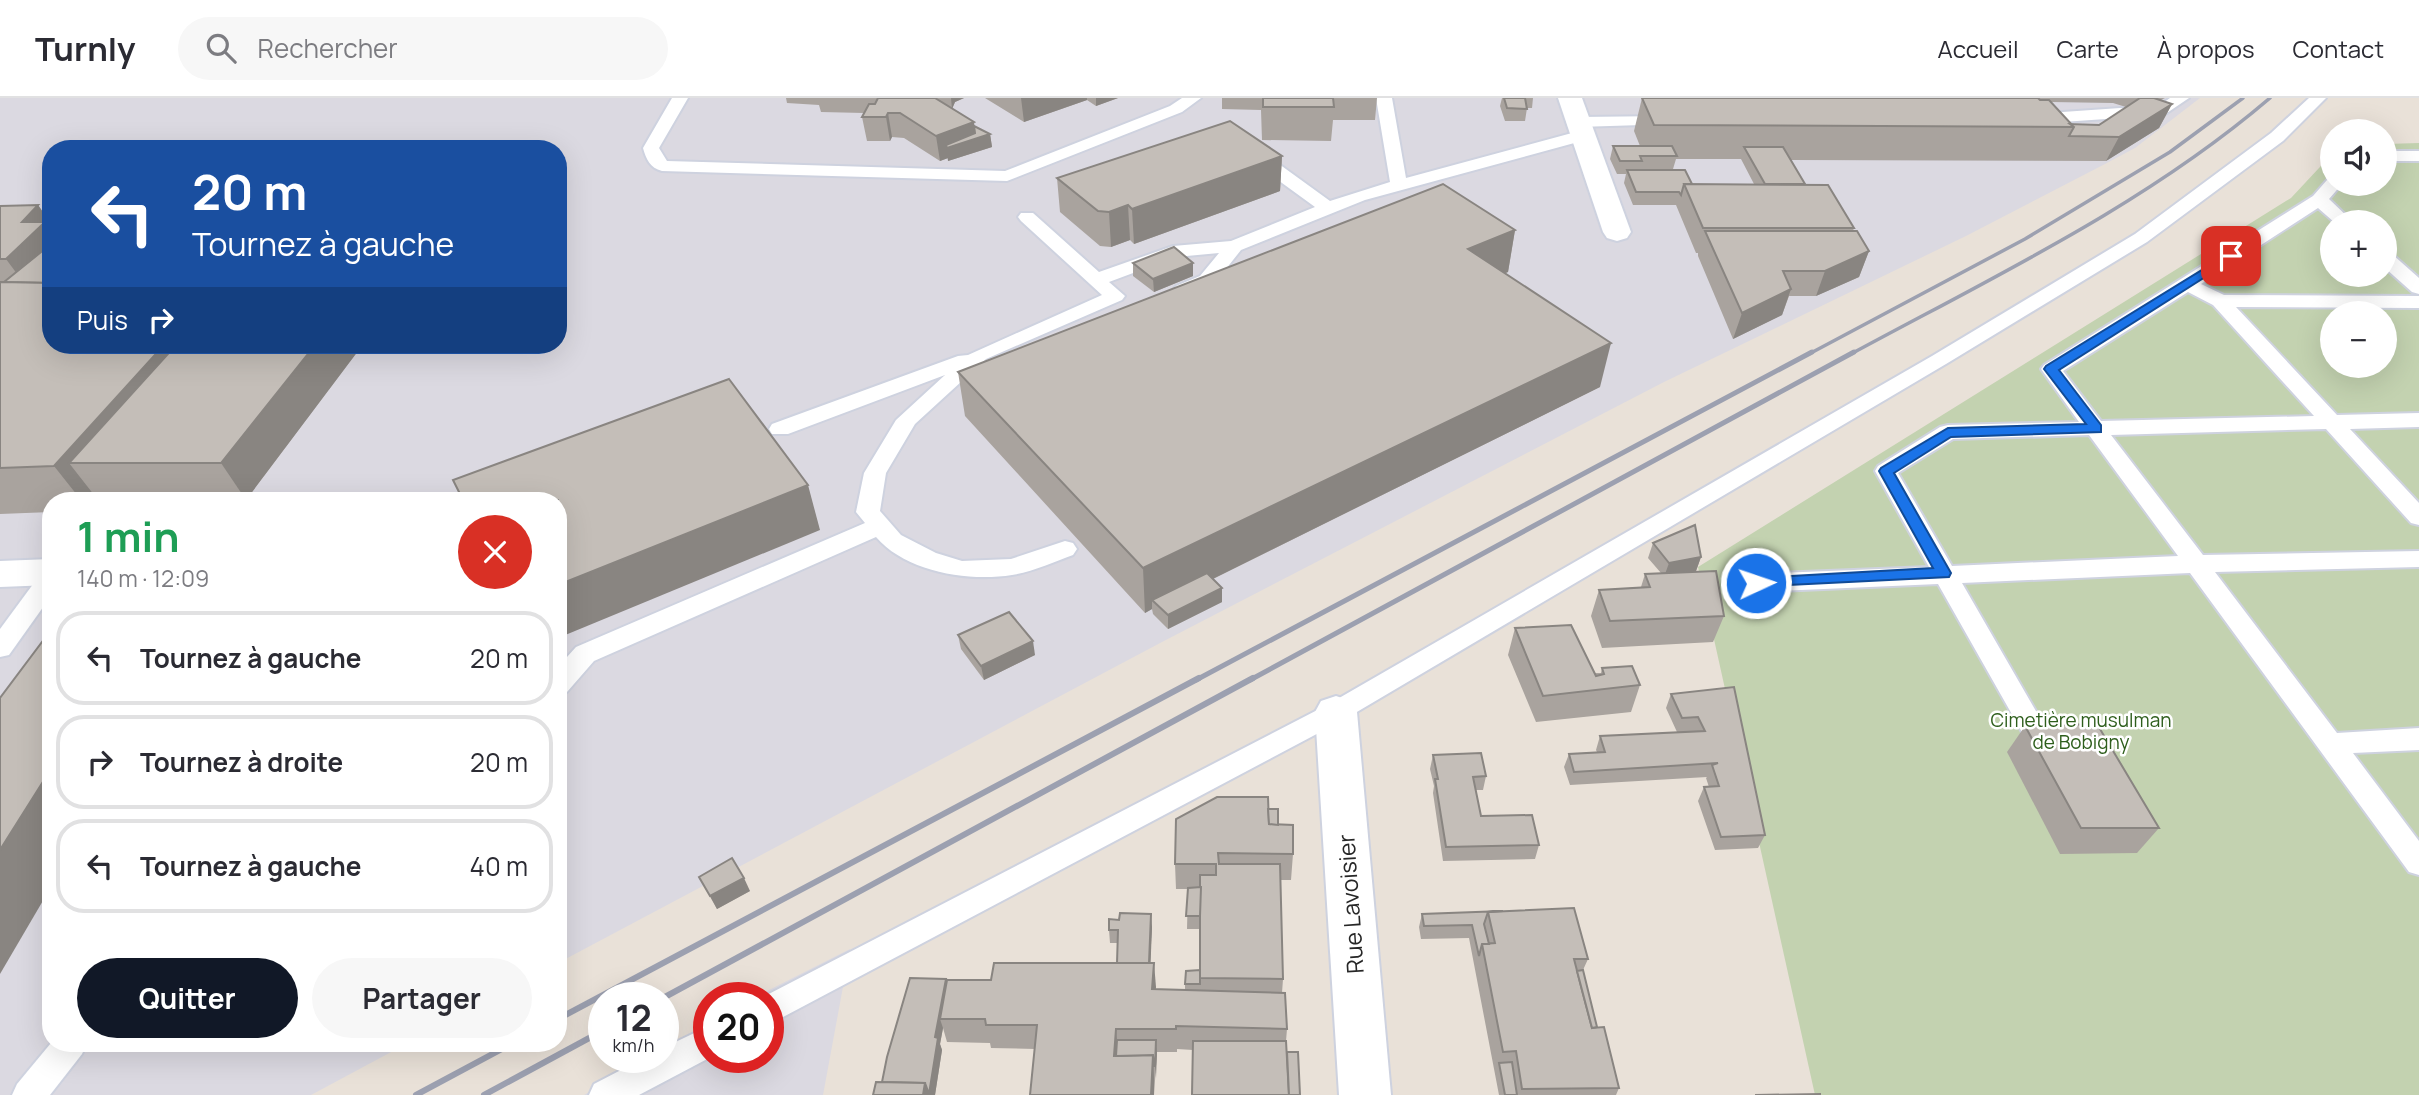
<!DOCTYPE html>
<html lang="fr">
<meta charset="utf-8">
<style>
:root{--surface:#fff;--page:#f7f7f7;--text:#2b2b33;--muted:#7c7c81;--line:#e1e1e2;--accent:#111827}
body{margin:0;font-family:Manrope,sans-serif;background:var(--page);color:var(--text);height:100vh;display:flex;flex-direction:column;font-size:26px;white-space:nowrap}
*{box-sizing:border-box;margin:0}
p{font-size:23px;color:var(--muted)}
.icon{flex:none;width:38px;height:38px;fill:none;stroke:currentColor;stroke-width:2;stroke-linecap:round;stroke-linejoin:round}
.map{position:relative;flex:1;overflow:hidden}
.drawer{position:absolute;left:42px;top:394px;width:525px;height:560px;display:flex;flex-direction:column;background:var(--surface);border-radius:28px;box-shadow:0 7px 28px #0002}
.drawer>*{flex:none}
.guide{position:absolute;left:42px;top:42px;width:525px;height:214px;border-radius:28px;box-shadow:0 7px 28px #0002;background:#1a4fa0;color:#fff;overflow:hidden}
.controls{position:absolute;left:2320px;top:21px;display:grid;gap:14px}
.controls a{display:grid;place-items:center;width:77px;height:77px;border-radius:50%;background:var(--surface);box-shadow:0 7px 28px #0002;font-size:35px}
.speed{position:absolute;left:588px;top:884px;display:flex;gap:14px;font-size:35px;font-weight:700;text-align:center}
.speed>*{display:grid;place-content:center;width:91px;height:91px;border-radius:50%;background:var(--surface);box-shadow:0 7px 28px #0002;line-height:1}
.speed small{font-size:18px;font-weight:400}
.speed .limit{border:10px solid #d22;background:#fff;color:#111}
.pin{position:absolute;display:grid;place-items:center;width:60px;height:60px;color:#fff;margin:-30px;border-radius:14px;box-shadow:0 4px 10px #0006}
.me{position:absolute;width:77px;margin:-38px;rotate:87deg;stroke-linejoin:round;filter:drop-shadow(0 0 5px #0008)}
.turn{display:flex;align-items:center;gap:24px;height:147px;padding:0 35px;font-size:32px}
.turn .icon{width:91px;height:91px;stroke-width:2.5}
.turn b{display:block;font-size:49px;line-height:60px}
.then{display:flex;align-items:center;height:66px;padding:0 35px;background:#0003;gap:14px;font-size:26px}
.round{display:grid;place-items:center;flex:none;width:74px;height:74px;border-radius:37px;background:var(--page)}
.head{display:flex;align-items:center;justify-content:space-between;height:119px;padding:0 35px}
h1{font-size:42px;font-weight:700;line-height:52px;color:#1e9e55}
.primary-button{display:flex;gap:14px;margin-top:auto;padding:14px 35px}
.primary-button a{flex:1;height:80px;border-radius:42px;background:var(--accent);color:#fff;font-size:28px;font-weight:700;line-height:80px;text-align:center}
.primary-button a+a{background:var(--page);color:var(--text)}
ul{padding:0;list-style:none}
li{display:flex;align-items:center;gap:21px;height:94px;margin:0 14px 10px;padding:0 21px;border:4px solid var(--line);border-radius:28px}
li div{flex:1}
li b{display:block;font-size:26px}
li em{font-style:normal}
header{display:flex;align-items:center;gap:42px;box-sizing:border-box;height:98px;padding:0 35px;background:var(--surface);border-bottom:2px solid var(--line)}
header strong{font-size:33px}
nav{display:flex;gap:38px;margin-inline-start:auto;font-size:24px}
.search{width:490px;height:63px;background:var(--page);display:flex;align-items:center;gap:18px;box-sizing:border-box;padding:0 24px;border-radius:38px;color:var(--muted);font-size:26px}
.map>svg:first-child{display:block}
</style>
<header>
<strong>Turnly</strong>
<div class="search"><svg class="icon" aria-label="search" viewBox="0 0 24 24"><circle cx="10" cy="10" r="6"/><path d="M15 15l6 6"/></svg>Rechercher</div>
<nav><a>Accueil</a><a>Carte</a><a>À propos</a><a>Contact</a></nav>
</header>
<div class="map">
<svg width="2419" height="997" viewBox="0 0 2419 997">
<rect width="100%" height="100%" fill="#e9e1d8"/>
<g fill="#dbd9e1" fill-rule="evenodd">
<path d="M0 0H2200L2135 50 2105 66 1966 138 1664 284 1162 544 558 865V402H51V945H408L311 997H0ZM51 51H558V247H51Z"/>
<polygon points="850,851 823,997 584,997 651,959 663,959 663,952 709,926 709,959 768,959 768,900 755,899"/>
</g>
<path fill="#c3d2b0" fill-rule="evenodd" d="M2419 45V997H1815L1698 469 2291 100 2333 55V86H2385V46ZM2333 124H2385V177H2333ZM2333 215H2385V268H2333Z"/>
<g fill="none" stroke-linecap="round" stroke-linejoin="round">
<defs>
<g id="service">
<path d="M672 0H688L659 50 667 63 1005 73 1170 8 1182 0H1201L1182 14 1007 83 662 73C650 70 646 61 643 50Z"/>
<path d="M1376 0H1392L1406 80 1583 32 1591 37 1589 41 1365 102 1241 152 1214 186 1190 196H1176L1173 192 1176 188 1200 178 1219 155 1176 159 1109 184 1125 198 1122 202 986 261 915 326 886 375 880 413 901 437 936 455 962 463 1011 461 1065 443 1073 445 1077 451 1073 457C1054 464 1032 474 1012 477 968 484 906 474 876 439L594 563 567 594 558 597V569L576 549 865 425 856 414 864 375 896 322 945 277 788 336H772L769 331 772 326 958 258 968 257 1102 197 1021 123 1018 119 1021 115H1033L1099 174 1173 148 1231 143 1315 109 1249 61 1247 57 1249 53H1261L1330 103 1390 84Z"/>
<polygon points="2170,0 2189,0 2155,23 2120,20 2034,26 2026,21 2034,16 2120,10 2152,13"/>
<polygon points="2309,0 2326,0 2283,43 2147,144 1946,266 1345,621 768,927 768,900 761,900 1327,607 1932,258 2135,136 2271,35"/>
<polygon points="1668,18 1676,23 1674,26 1578,29 1570,24 1578,19"/>
<rect x="2385" y="53" width="34" height="10"/>
<path d="M2333 81V86H2342L2329 101 2353 124H2334L2318 110 2201 186 2224 197 2419 198V210L2236 209 2337 317 2419 315V329L2350 331 2419 405V427L2411 425 2326 331 2111 337 2203 457 2419 453V469L2215 474 2337 635 2419 630V652L2353 655 2419 743V777L2409 774 2190 475 1962 485 2044 627 2040 634 2031 637 2022 634 1938 486 1756 494 1747 491 1744 485 1747 479 1756 476 1929 469 1875 373 1878 368 1940 329 1948 327 2079 324 2041 271 2044 267 2313 98 2327 82ZM2188 194 2213 207 2314 318 2101 323 2063 273ZM2089 337 2178 458 1952 468 1898 375 1953 341Z"/>
<polygon points="2385,154 2392,156 2419,180 2419,196 2412,194 2385,170"/>
<polygon points="51,471 51,498 9,557 0,559 0,531 42,474"/>
<polygon points="709,928 711,959 639,997 589,997 594,986 646,959 663,959 663,950"/>
<polygon points="51,945 87,945 82,956 50,997 12,997 17,986"/>
</g>
<g id="minor">
<polygon points="1558,0 1582,0 1631,134 1627,140 1617,143 1607,140 1603,134"/>
<polygon points="51,461 51,487 0,489 0,463"/>
<polygon points="1336,598 1351,603 1357,614 1391,997 1339,997 1315,614 1321,603"/>
</g>
</defs>
<use href="#service" stroke="#ced2df" stroke-width="4"/>
<use href="#minor" stroke="#ced2df" stroke-width="4"/>
<use href="#service" fill="#fff" fill-rule="evenodd"/>
<use href="#minor" fill="#fff" fill-rule="evenodd"/>
<g stroke="#9ca0b0" stroke-width="3.5">
<polyline points="1809,256 2025,141 2170,54 2243,0"/>
<path d="M1851 256C1995 178 2145 107 2270 0"/>
</g>
<g stroke="#9ca0b0" stroke-width="5">
<polyline points="1196,582 1812,254"/>
<polyline points="1250,582 1854,254"/>
</g>
<g stroke="#9ca0b0" stroke-width="6">
<polyline points="663,900 1253,580"/>
<polyline points="558,921 1199,580"/>
<polyline points="416,997 513,945"/>
<polyline points="484,997 604,932"/>
</g>
</g>
<g fill="#a9a39e" fill-rule="evenodd">
<polygon points="786,0 964,0 955,4 952,11 974,24 974,28 990,36 992,49 948,63 948,60 940,63 904,40 892,39 890,43 867,43 862,19 864,15 821,14 819,7 787,5"/>
<polygon points="985,0 1118,0 1096,8 1087,2 1024,24"/>
<polygon points="1222,0 1377,0 1375,22 1333,22 1331,43 1262,42 1261,12 1222,11"/>
<polygon points="1502,0 1533,0 1532,10 1527,10 1525,23 1505,23 1500,8"/>
<path d="M1642 0H2165L2161 2 2172 6 2159 30 2106 63 1791 62 1805 86 1854 130 1853 133 1869 153 1859 179 1816 198H1789L1782 217 1733 241 1698 158V155H1696L1676 107H1633L1624 85 1626 76H1617L1610 61 1613 48H1640L1634 33ZM2051 4 2113 5 2126 9 2099 27 2071 26ZM1676 61H1741L1754 86H1692L1639 72 1640 71H1673Z"/>
<polygon points="1282,58 1280,93 1134,146 1130,142 1111,149 1100,148 1060,114 1057,80"/>
<polygon points="38,107 51,126 51,247 408,247 406,248 361,249 246,402 51,402 51,414 0,416 0,108"/>
<polygon points="1515,132 1508,174 1505,175 1600,289 1213,481 1222,504 1168,531 1153,516 1152,511 1145,515 965,318 958,274"/>
<polygon points="1133,165 1193,178 1154,194 1133,178"/>
<polygon points="1653,445 1701,459 1696,473 1691,474 1724,518 1713,544 1602,550 1591,518 1599,492 1641,489 1645,476 1661,475 1648,460"/>
<polygon points="1515,530 1595,575 1601,575 1602,570 1640,587 1631,614 1536,624 1508,557"/>
<polygon points="958,537 1035,557 984,582 961,551"/>
<polygon points="1734,589 1765,737 1758,750 1715,752 1698,703 1704,689 1709,689 1706,680 1707,679 1570,687 1564,669 1569,656 1597,654 1596,652 1600,638 1677,634 1666,610 1671,596"/>
<polygon points="2025,628 2159,730 2137,755 2060,756 2007,654"/>
<polygon points="1433,657 1486,678 1483,692 1476,692 1481,718 1539,747 1535,761 1443,763 1433,695 1434,688 1430,671"/>
<polygon points="1268,711 1278,727 1293,756 1291,782 1280,782 1283,881 1282,895 1287,931 1286,943 1193,952 1177,951 1177,954 1157,954 1154,997 1030,997 1035,951 991,950 990,945 947,944 943,930 940,946 942,952 935,997 873,997 946,882 991,882 1117,865 1118,845 1110,845 1109,832 1152,829 1150,865 1155,891 1185,892 1185,886 1200,872 1200,893 1200,811 1200,831 1187,831 1188,791 1176,791 1175,766"/>
<polygon points="699,779 750,793 717,811"/>
<polygon points="1503,813 1588,861 1583,872 1597,929 1619,990 1616,997 1499,997 1469,840 1421,841 1419,829 1422,816"/>
</g>
<g fill="#898581">
<polygon points="951,0 964,0 955,4 952,11"/>
<polygon points="1021,0 1087,0 1087,2 1024,24"/>
<polygon points="1096,0 1118,0 1096,8"/>
<polygon points="2172,6 2159,30 2106,63 2119,39"/>
<polygon points="888,15 892,39 890,43 886,19"/>
<polygon points="974,24 976,41 990,36 992,49 948,63 946,47 948,60 940,63 936,38"/>
<polygon points="1282,58 1280,93 1134,146 1132,111"/>
<polygon points="38,107 51,126 51,178 29,192 6,161 22,124"/>
<polygon points="1128,107 1130,142 1111,149 1109,114"/>
<polygon points="1515,132 1508,174 1462,194 1468,151"/>
<polygon points="1869,153 1859,179 1816,198 1825,173"/>
<polygon points="1193,165 1193,178 1154,194 1153,181"/>
<polygon points="1791,191 1782,217 1733,241 1742,215"/>
<polygon points="1611,245 1600,289 1158,508 1152,502 1152,511 1145,515 1143,470"/>
<polygon points="164,247 230,247 69,365 98,402 81,402 54,368"/>
<polygon points="315,247 360,247 361,249 246,402 221,365"/>
<polygon points="808,387 820,432 558,540 558,487"/>
<polygon points="1701,459 1696,473 1664,479 1669,465"/>
<polygon points="1222,490 1222,504 1168,531 1168,517"/>
<polygon points="1033,543 1035,557 984,582 981,568"/>
<polygon points="51,671 51,789 0,876 0,752"/>
<polygon points="744,780 750,793 717,811 710,798"/>
<polygon points="1151,816 1152,829 1150,879 1149,866"/>
<polygon points="1154,865 1156,889 1154,915 1152,891"/>
<polygon points="946,881 940,921 943,930 940,946 942,952 935,997 923,997"/>
<polygon points="1116,931 1118,954 1117,969 1114,958"/>
<polygon points="1156,942 1157,954 1156,980 1155,968"/>
<polygon points="1153,957 1154,980 1154,997 1151,997"/>
</g>
<g fill="#c4beb8" stroke="#898581" stroke-width="2">
<polygon points="878,0 935,0 974,24 936,38 900,15 888,15 886,19 862,19 869,6 875,6"/>
<polygon points="1263,0 1333,0 1334,9 1263,9"/>
<polygon points="1504,0 1525,0 1527,11 1507,10"/>
<polygon points="1642,0 2038,0 2040,2 2049,2 2074,29 1654,27"/>
<polygon points="2140,0 2154,0 2172,6 2119,39 2069,38 2074,29 2070,26 2099,27"/>
<polygon points="1230,23 1282,58 1132,111 1128,107 1109,114 1098,113 1057,80"/>
<polygon points="974,28 990,36 947,50 946,47 975,35"/>
<polygon points="1613,48 1672,48 1677,58 1640,58 1642,63 1620,63"/>
<polygon points="1744,49 1783,49 1805,86 1765,86"/>
<polygon points="1627,72 1685,72 1692,86 1684,86 1681,97 1679,94 1636,94"/>
<polygon points="1443,86 1515,132 1468,151 1611,245 1143,470 958,274"/>
<polygon points="1684,86 1828,87 1854,130 1703,130"/>
<polygon points="38,107 22,124 45,124 6,161 0,161 0,108"/>
<polygon points="1705,133 1857,133 1869,153 1825,173 1783,173 1791,191 1742,215"/>
<polygon points="51,146 51,185 4,184"/>
<polygon points="1174,149 1193,165 1153,181 1133,165"/>
<polygon points="0,184 51,185 51,247 164,247 54,368 0,370"/>
<polygon points="176,247 315,247 221,365 69,365"/>
<polygon points="729,281 808,387 558,487 558,402 463,402 453,382"/>
<polygon points="1695,427 1701,459 1669,465 1653,445"/>
<polygon points="1716,473 1724,518 1610,523 1599,492 1650,489 1645,476"/>
<polygon points="1207,475 1222,490 1168,517 1152,502"/>
<polygon points="1009,514 1033,543 981,568 958,537"/>
<polygon points="1571,527 1596,578 1604,576 1602,570 1632,568 1640,587 1543,598 1515,530"/>
<polygon points="51,532 51,671 0,752 0,600"/>
<polygon points="1734,589 1765,737 1721,739 1704,689 1719,688 1712,667 1718,665 1574,674 1569,656 1605,654 1600,638 1705,633 1698,619 1682,620 1671,596"/>
<polygon points="2097,626 2159,730 2081,730 2025,628"/>
<polygon points="1481,655 1486,678 1473,679 1481,718 1532,717 1539,747 1446,749 1435,681 1438,681 1433,657"/>
<polygon points="1217,699 1268,699 1269,726 1293,727 1293,756 1218,755 1219,766 1280,766 1283,881 1200,880 1200,777 1216,777 1216,766 1175,766 1176,721"/>
<polygon points="1268,711 1278,711 1278,727 1269,726"/>
<polygon points="732,760 744,780 710,798 699,779"/>
<polygon points="1201,789 1200,818 1186,818 1188,790"/>
<polygon points="1574,810 1588,861 1574,861 1583,896 1592,930 1604,929 1619,990 1522,991 1516,953 1503,954 1482,846 1495,845 1488,814"/>
<polygon points="1503,813 1488,814 1484,826 1489,846 1482,846 1479,858 1472,827 1424,828 1422,816"/>
<polygon points="1120,815 1151,816 1149,865 1117,865 1118,832 1109,832 1109,821 1119,822"/>
<polygon points="994,865 1154,865 1152,891 1285,895 1287,931 1176,928 1176,931 1116,931 1114,958 1153,957 1151,997 1030,997 1037,927 986,927 985,921 940,921 947,882 991,882"/>
<polygon points="1200,872 1200,886 1185,886 1186,873"/>
<polygon points="1583,872 1597,929 1592,930 1577,873"/>
<polygon points="910,880 946,881 935,939 938,940 929,996 925,985 882,984 887,959"/>
<polygon points="1117,942 1156,942 1155,968 1154,968 1153,957 1116,958"/>
<polygon points="1193,943 1286,943 1289,997 1192,997"/>
<polygon points="1287,954 1298,954 1300,997 1289,997"/>
<polygon points="1512,964 1517,997 1505,997 1499,965"/>
<polygon points="876,984 925,985 923,997 873,997"/>
<polygon points="1820,996 1820,997 1755,997"/>
</g>
<polygon fill="#1a73e8" stroke="#114b97" stroke-width="2" points="2231,154 2237,158 2235,160 2059,272 2101,327 2101,334 1951,339 1894,375 1951,475 1949,479 1750,489 1748,485 1756,480 1933,470 1879,373 1881,370 1948,330 2086,326 2044,271 2046,268"/>
<g text-anchor="middle" stroke-width="5" stroke-linejoin="round" paint-order="stroke">
<g font-size="19" fill="#2e5e1c" stroke="#fff">
<text x="2081" y="629">Cimetière musulman<tspan x="2081" dy="22">de Bobigny</tspan></text>
</g>
<g font-size="23" fill="#272727" stroke="#fff">
<text transform="translate(1351 806) rotate(-94)" y="8">Rue Lavoisier</text>
</g>
</g>
</svg>
<div class="controls">
<a><svg class="icon" aria-label="sound" viewBox="0 0 24 24"><path d="M4 9h4l5-4v14l-5-4H4zM17 9q2 3 0 6"/></svg></a>
<a>+</a>
<a>−</a>
</div>
<div class="speed"><div>12<small>km/h</small></div><div class="limit">20</div></div>
<div class="pin" style="left:2231px;top:158px;background:#d93025"><svg class="icon" aria-label="arrive" viewBox="0 0 24 24"><path d="M6 21V4h12l-3 4 3 4H6"/></svg></div>
<svg class="me" style="left:1756px;top:485px" viewBox="-20 -20 40 40"><circle r="17" fill="#1a73e8" stroke="#fff" stroke-width="3"/><path d="M0-11L8 9 0 5-8 9z" fill="#fff"/></svg>
<div class="guide">
<div class="turn"><svg class="icon" aria-label="left" viewBox="0 0 24 24"><path d="M17 20v-9H6M10 6l-5 5 5 5"/></svg><div><b>20 m</b>Tournez à gauche</div></div>
<div class="then">Puis<svg class="icon" aria-label="right" viewBox="0 0 24 24"><path d="M7 20v-9h11M14 6l5 5-5 5"/></svg></div>
</div>
<section class="drawer">
<div class="head"><div><h1>1 min</h1><p>140 m · 12:09</p></div><a class="round" style="background:#d93025;color:#fff"><svg class="icon" aria-label="close" viewBox="0 0 24 24"><path d="M6 6l12 12M18 6L6 18"/></svg></a></div>
<ul>
<li><svg class="icon" aria-label="left" viewBox="0 0 24 24"><path d="M17 20v-9H6M10 6l-5 5 5 5"/></svg><div><b>Tournez à gauche</b></div><em>20 m</em></li>
<li><svg class="icon" aria-label="right" viewBox="0 0 24 24"><path d="M7 20v-9h11M14 6l5 5-5 5"/></svg><div><b>Tournez à droite</b></div><em>20 m</em></li>
<li><svg class="icon" aria-label="left" viewBox="0 0 24 24"><path d="M17 20v-9H6M10 6l-5 5 5 5"/></svg><div><b>Tournez à gauche</b></div><em>40 m</em></li>
</ul>
<div class="primary-button"><a>Quitter</a><a>Partager</a></div>
</section>
</div>
